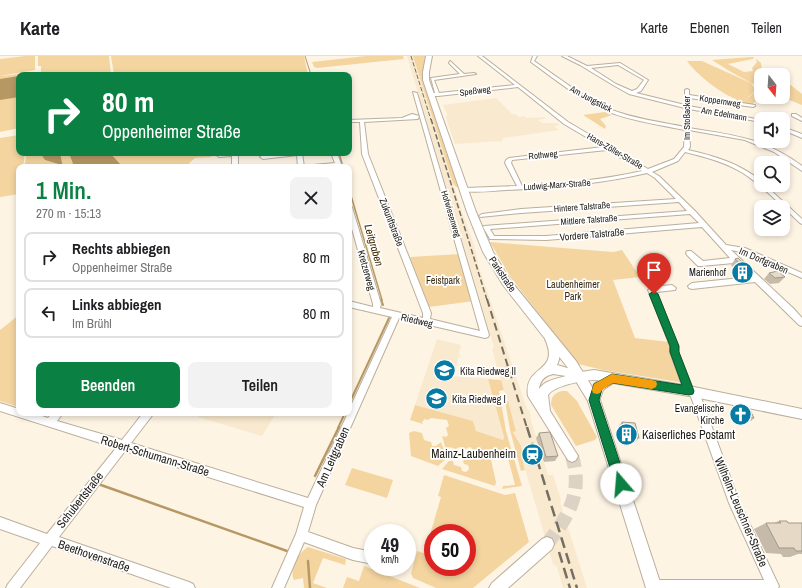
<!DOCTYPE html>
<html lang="de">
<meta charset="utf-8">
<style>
:root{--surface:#fff;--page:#f2f2f2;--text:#202124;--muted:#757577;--line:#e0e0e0;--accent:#0b8043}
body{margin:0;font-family:"Archivo Narrow",sans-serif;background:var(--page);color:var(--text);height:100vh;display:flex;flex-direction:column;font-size:15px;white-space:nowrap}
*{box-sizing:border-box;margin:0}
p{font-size:13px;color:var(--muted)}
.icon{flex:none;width:22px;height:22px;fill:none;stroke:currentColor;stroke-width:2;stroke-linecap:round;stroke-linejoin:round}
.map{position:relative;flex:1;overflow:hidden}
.side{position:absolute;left:16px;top:108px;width:336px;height:252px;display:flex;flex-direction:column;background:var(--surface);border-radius:8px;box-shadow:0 2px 6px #0003}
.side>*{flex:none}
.guide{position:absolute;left:16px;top:16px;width:336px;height:84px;border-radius:8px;box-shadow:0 2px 6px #0003;background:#0b8043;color:#fff;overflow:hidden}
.needle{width:26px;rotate:163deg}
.fabs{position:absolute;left:754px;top:12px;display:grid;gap:8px}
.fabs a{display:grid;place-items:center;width:36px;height:36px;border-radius:8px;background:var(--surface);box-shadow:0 2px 6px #0003;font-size:20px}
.speed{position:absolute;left:364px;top:468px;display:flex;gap:8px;font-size:20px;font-weight:700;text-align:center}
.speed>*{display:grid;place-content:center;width:52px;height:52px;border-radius:50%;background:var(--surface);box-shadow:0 2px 6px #0003;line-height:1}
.speed small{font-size:10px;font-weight:400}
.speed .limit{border:6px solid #d22;background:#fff;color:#111}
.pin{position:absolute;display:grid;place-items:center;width:34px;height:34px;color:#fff;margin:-41px -17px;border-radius:50% 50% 50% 0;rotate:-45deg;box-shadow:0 0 4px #0007}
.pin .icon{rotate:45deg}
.me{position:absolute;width:44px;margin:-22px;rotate:342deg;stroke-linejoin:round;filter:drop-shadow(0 0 3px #0008)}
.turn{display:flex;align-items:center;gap:14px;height:84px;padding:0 20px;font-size:18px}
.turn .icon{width:52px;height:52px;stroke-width:2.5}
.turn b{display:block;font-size:28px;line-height:34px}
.round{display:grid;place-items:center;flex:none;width:42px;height:42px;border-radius:8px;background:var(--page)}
.head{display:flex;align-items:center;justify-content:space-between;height:68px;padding:0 20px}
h1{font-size:24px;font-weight:600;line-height:30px;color:var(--accent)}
.button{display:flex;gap:8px;margin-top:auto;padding:8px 20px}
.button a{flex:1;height:46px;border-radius:8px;background:var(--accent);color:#fff;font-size:16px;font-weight:600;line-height:46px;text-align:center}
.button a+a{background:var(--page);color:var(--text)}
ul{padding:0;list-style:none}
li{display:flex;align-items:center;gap:12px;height:50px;margin:0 8px 6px;padding:0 12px;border:2px solid var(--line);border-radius:8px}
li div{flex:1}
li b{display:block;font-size:15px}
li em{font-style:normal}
header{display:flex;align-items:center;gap:24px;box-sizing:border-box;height:56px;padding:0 20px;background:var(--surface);border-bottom:1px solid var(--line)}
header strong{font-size:19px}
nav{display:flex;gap:22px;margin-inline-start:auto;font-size:14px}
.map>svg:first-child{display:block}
</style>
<header>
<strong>Karte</strong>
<nav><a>Karte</a><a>Ebenen</a><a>Teilen</a></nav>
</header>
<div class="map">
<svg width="802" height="532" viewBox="0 0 802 532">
<rect width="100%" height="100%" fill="#fef4e4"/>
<g fill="#f9e9ce">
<polygon points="407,0 413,0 417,13 463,159 474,189 479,211 527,353 529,354 531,361 530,361 548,419 553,419 561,444 560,446 587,532 563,532 557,511 553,508 523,406 525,406 521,390 513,375 516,375 515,369 497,312 492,292 494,291"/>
<polygon points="496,42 512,58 515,58 519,61 525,60 527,62 545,61 546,62 538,64 542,67 557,67 560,69 554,70 559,74 502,82 503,85 455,88 446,62 447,58 443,49"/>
<polygon points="437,283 461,289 454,320 488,323 504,381 503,385 476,375 473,365 415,349"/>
<polygon points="201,357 276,357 262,380 198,361"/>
</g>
<g fill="#f4d5a0">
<polygon points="25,0 35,0 35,14 0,20 0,3"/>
<polygon points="38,0 109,0 111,19 41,19 41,10 38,10"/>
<polygon points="111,0 304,0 308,19 114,19"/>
<polygon points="366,0 403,0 404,3 317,12 314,11 312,6"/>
<polygon points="413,0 427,0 425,10 461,131 456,131 453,127"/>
<path d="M750 1H754L753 3 728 8 744 16 753 15 752 12 757 6 755 2 761 7 762 14 773 19H761V41H777L754 46 752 49 734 46V45H737L736 43C720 37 697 19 687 5H702L751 27 755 33 754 36 743 46 755 36 756 33 755 29 731 16 712 4Z"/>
<polygon points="31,17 35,19 19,19 19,72 0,76 0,20"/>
<polygon points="783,23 802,38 802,49 782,41 783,41"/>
<polygon points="605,56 612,59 600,63 606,70 605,73 583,59"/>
<polygon points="19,79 19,97 25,97 23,111 19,111 19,138 0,141 0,82"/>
<polygon points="27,97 40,97 45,104 58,108 57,111 24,111"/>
<polygon points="60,97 69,97 73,108 104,111 63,111"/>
<polygon points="110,97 211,97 211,101 195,102 185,111 118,111 122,110"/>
<polygon points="490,186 613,196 622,194 640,221 613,224 635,282 669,286 685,327 603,314 578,308 511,222"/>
<polygon points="460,198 474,245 429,251 410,201"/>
<polygon points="19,259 19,351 0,345 0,274"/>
<polygon points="488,323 501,324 504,334 499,335 506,375 522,430 502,433 503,430 515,429 506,394 489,395 496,426 495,430 442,413 449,405 453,405 454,409 461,411 462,415 466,416 469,413 468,409 464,408 463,405 466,403 469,404 472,402 472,392 469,391 466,393 459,391 456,393 449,391 446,394 442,380 446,381 448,379 446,372 449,370 447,364 431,362 428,364 425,363 422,366 423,368 410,364 415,349 473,365 476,375 503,384 504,381"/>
<path d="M562 335H567L577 345 597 381 595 384 576 390 551 349C551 341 554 337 562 335Z"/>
<polygon points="505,345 508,345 516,375 513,376 521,390 525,406 523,406 525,414 521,415 510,374"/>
<polygon points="414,375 422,377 424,384 431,386 432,390 436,390 441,386 447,402 438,410 411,400 409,377"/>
<polygon points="352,412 393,424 387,442 345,429"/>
<polygon points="444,419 505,439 515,437 529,486 473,532 436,532 413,522 411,518 417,495 433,500 433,511 467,511 467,477 433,477 433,491 427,489 441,441 438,440"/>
<path d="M308 491 346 503 345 509 323 502 313 527 327 532H304L303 522 294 524C289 513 298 497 308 491Z"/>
<polygon points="364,510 420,532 343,532 347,521 359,525"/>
</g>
<g fill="#b69864">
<polygon points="19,20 19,41 0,44 0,23"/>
<polygon points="40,97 60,97 63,111 57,111 58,108 45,104"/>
<polygon points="69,97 110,97 122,110 104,111 73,108"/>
</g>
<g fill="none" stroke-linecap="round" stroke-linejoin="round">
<polyline stroke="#b69864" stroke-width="1" points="305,0 311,19"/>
<g stroke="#b69864" stroke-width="1.5">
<polyline points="339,97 343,111"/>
<polyline points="349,133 382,244"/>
</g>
<g stroke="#b69864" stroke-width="2">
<polyline points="381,243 383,249"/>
<polyline points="349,348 389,262"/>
<polyline points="338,372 345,357"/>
</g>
<g stroke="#b69864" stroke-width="2.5">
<polyline points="315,420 339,371"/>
<polyline points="101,429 287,495"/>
<polyline points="308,505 310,532"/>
</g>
<path stroke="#ddd3c5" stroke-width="14" stroke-dasharray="14 7" stroke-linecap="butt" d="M547 488C569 459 583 437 572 400"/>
<defs>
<g id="minor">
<path d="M478 0H482L568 66 648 113 674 103 684 91 685 74C660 69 632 65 609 56 580 44 556 24 531 6L533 0H537L534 5C559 22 584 42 612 54 635 63 661 66 685 71V52L629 38 613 29 580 9 562 0H567L587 10 620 7 648 24 641 35 636 37 685 49V34L687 33 689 34V39L755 49V50L753 51 689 42V50L761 64V66L689 53V72C733 79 765 82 802 110V115L774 96 752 87 745 84 689 74 690 91 688 94C714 100 739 107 761 125V129H765L802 163V168L800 167C782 150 764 131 743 117 725 106 705 101 685 96L678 105 652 116 659 120 695 155 726 189 745 192 802 217V222L741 196 731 194 794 253 802 262V270L799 269 755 226 692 233 689 232 688 230 692 227 750 221 734 207 701 210H698L687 199 686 197 687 195H691L703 205 730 202 702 171 546 184 490 183 483 171 484 170 687 155 679 146 521 157 480 161 479 160 482 158 521 153 676 143 655 122 647 117C600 128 553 132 506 134 492 135 476 137 463 135L462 134 465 132 517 130 505 107 506 104 509 102 603 91 564 68 518 31 438 40H430V38L435 37 431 22 460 18 449 7 450 5 464 18 474 17 476 18 434 24 439 37 515 29ZM618 9 644 24 637 33 632 35 616 28 591 12ZM607 94 642 115C603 124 563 127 522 130L511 107 512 104ZM690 158 699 167 546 180H494L490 173Z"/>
<polygon points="413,36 417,37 489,279 488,281 485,282 399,262 316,449 308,476 353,492 373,496 373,508 353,504 304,486 284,532 272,532 296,478 304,451 125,395 59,481 189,526 193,528 195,532 171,532 52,490 20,532 6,532 8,528 40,487 0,473 0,461 47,478 116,392 0,355 0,347 19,353 19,357 33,357 48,362 52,357 63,357 57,365 122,384 143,357 154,357 131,387 308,442 348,357 349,357 349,354 392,261 349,251 349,245 373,251 373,248 349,162 349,149 352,151 381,248 380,252 423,262 423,257 362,98 360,66 349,66 349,64 402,62 412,58 419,60 418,63 364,66 368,98 431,257 430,263 480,275"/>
<polygon points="792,58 796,58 802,62 802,65 792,60"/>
<polygon points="783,71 802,78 802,82 783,74"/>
<polygon points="214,97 238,97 238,111 232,111 232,100 219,101"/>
<polygon points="284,97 302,97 304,111 298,111 297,99 263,103 260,101 263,99"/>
<polygon points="331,97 337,97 342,111 336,111 336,110 310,111 313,109 335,107"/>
<polygon points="672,229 676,232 675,234 657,236 678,290 678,296 693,333 697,333 699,336 739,445 777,526 779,530 778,532 648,532 647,530 649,526 653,524 764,524 729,447 690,338 686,338 684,335 670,296 670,290 648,234 652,231"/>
<path d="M407 487 411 489C413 494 413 500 411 505L407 507Z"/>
</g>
<g id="tertiary">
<path d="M550 279 554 280C559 290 562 299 557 309L581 316 594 314 612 317 689 330 802 353V363L689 340 613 327 603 334 598 348 594 349 590 348 588 344 594 328 599 324C588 323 554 329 548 339L550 355 578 400 576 404 572 406 568 404 528 340C523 308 561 318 545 283L546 280ZM553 318 566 320C556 323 545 324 539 333 540 325 544 320 553 318Z"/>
<polygon points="547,481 552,483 554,488 552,493 508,532 489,532 492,527 542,483"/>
</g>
<polygon id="secondary" points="426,0 432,0 429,16 429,24 476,156 493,196 510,224 576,305 600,344 662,532 646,532 588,345 568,312 503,229 483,196 467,156 423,24 423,16"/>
</defs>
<use href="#minor" stroke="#baaf9c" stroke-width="2"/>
<use href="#tertiary" stroke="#baaf9c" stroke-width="2"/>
<use href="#secondary" stroke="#baaf9c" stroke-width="2"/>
<use href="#minor" fill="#fff" fill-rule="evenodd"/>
<use href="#tertiary" fill="#fff" fill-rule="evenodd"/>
<use href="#secondary" fill="#fff" fill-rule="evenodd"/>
<polyline stroke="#746e63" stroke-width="1" stroke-dasharray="4.5 2" stroke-linecap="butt" points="411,0 431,64"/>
<polyline stroke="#746e63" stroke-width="1.5" stroke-dasharray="5.5 2.5" stroke-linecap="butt" points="431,63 487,244"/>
<polyline stroke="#746e63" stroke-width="2" stroke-dasharray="8 4.5" stroke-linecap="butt" points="487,243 527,372"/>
<g stroke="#746e63" stroke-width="2.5" stroke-dasharray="11 5.5" stroke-linecap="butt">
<polyline points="527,371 577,532"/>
<polyline points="559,496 570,532"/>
</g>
</g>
<g fill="#c6bbab">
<polygon points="735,203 751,214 746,220 742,220 731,209"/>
<polygon points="769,217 785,221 779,227 770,228 764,223"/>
<polygon points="734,350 754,362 751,365 734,362 731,352"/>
<polygon points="622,366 639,382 634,387 621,386 618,371"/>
<polygon points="539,377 558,400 555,405 544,406 536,382"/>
<polygon points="779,465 788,467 802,467 802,498 798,498 790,501 783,501 781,498 766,497 754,473 766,467 774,467"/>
</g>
<g fill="#e6dac7" stroke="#a1998b">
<polygon points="738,202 751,214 747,214 735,203"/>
<polygon points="778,215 785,221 775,222 769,217"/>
<polygon points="734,350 749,352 754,362 737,359"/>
<polygon points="622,366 635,367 639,382 625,381"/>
<polygon points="550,376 558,400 546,401 539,377"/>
<polygon points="779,465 787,465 788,467 802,467 802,495 796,495 794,492 779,492 766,467 781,467"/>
</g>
<polygon fill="#0b8043" stroke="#07532c" points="654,235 658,238 679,290 679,296 694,335 693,338 689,339 613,327 602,333 599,344 627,428 625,432 621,434 617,432 615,428 589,344 594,328 612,318 682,329 670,296 670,290 649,238"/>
<polygon fill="#f59e0b" points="612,318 652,324 656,325 657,328 656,331 652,333 613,327 602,334 600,337 597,338 593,337 592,334 594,328"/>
<defs>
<symbol id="building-disc" viewBox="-11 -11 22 22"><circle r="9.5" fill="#067ba3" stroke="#fff"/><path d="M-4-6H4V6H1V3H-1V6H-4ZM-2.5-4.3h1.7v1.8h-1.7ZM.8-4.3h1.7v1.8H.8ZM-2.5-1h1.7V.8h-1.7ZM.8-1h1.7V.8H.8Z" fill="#fff"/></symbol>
<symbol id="school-disc" viewBox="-11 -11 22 22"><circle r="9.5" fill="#067ba3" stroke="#fff"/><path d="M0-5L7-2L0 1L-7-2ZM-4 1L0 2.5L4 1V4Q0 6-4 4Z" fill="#fff"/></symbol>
<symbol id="church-disc" viewBox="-11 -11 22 22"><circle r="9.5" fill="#067ba3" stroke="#fff"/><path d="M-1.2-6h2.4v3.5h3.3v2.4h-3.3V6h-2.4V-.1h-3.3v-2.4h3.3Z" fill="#fff"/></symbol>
<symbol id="station-disc" viewBox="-11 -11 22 22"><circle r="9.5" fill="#067ba3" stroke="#fff"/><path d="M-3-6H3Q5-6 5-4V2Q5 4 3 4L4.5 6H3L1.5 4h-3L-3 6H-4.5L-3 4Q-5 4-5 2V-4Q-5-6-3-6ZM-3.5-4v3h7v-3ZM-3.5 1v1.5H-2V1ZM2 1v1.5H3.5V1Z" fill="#fff"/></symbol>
</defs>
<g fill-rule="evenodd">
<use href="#building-disc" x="730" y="204" width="25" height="25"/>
<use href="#school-disc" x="432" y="302" width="25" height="25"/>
<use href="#school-disc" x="424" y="330" width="25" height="25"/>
<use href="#church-disc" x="728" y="346" width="25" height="25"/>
<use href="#building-disc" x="614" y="366" width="25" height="25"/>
<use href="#station-disc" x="520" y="386" width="25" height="25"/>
</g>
<g text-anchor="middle" stroke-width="3.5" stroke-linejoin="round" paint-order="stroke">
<g font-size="9" fill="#1f1b14" stroke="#fff">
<text transform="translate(475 35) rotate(-7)" y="3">Speßweg</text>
<text transform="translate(591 43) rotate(28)" y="3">Am Jungstück</text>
<text transform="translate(720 45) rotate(9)" y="3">Koppernweg</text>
<text transform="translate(724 58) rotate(10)" y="3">Am Edelmann</text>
<text transform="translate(687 62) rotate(-90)" y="3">Im Stoßacker</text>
<text transform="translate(615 95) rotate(30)" y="3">Hans-Zöller-Straße</text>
<text transform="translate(543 99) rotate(-6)" y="3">Rothweg</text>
<text transform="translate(557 129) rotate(-4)" y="3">Ludwig-Marx-Straße</text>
<text transform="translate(582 151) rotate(-4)" y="3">Hintere Talstraße</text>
<text transform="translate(451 158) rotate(73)" y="3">Hofwiesenweg</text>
<text transform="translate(589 164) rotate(-4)" y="3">Mittlere Talstraße</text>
</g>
<g font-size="10" fill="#1f1b14" stroke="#fff">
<text transform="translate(392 166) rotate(69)" y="4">Zukunftstraße</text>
<text transform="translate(592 178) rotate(-5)" y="4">Vordere Talstraße</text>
<text transform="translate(764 204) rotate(23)" y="4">Im Dorfgraben</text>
<text transform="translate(367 214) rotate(74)" y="4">Kretzerweg</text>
<text transform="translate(503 218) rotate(56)" y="4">Parkstraße</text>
<text transform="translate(417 264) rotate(13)" y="4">Riedweg</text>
</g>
<g font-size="10" fill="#1f1b14" stroke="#fff" text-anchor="end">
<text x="726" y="220">Marienhof</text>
<text x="460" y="319" text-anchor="start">Kita Riedweg II</text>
<text x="452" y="347" text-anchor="start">Kita Riedweg I</text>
<text x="724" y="356">Evangelische<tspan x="724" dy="12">Kirche</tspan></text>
</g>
<g font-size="10" fill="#362910" stroke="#fff">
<text x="443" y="228">Feistpark</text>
<text x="573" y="232">Laubenheimer<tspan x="573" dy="12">Park</tspan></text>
</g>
<g font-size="11" font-style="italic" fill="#422c00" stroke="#fff">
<text transform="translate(374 189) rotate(74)" y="4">Leitgraben</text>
</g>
<g font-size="12" fill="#1f1b14" stroke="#fff" text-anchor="start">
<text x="642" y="383">Kaiserliches Postamt</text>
<text x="516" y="402" text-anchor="end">Mainz-Laubenheim</text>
</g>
<g font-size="12" fill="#1f1b14" stroke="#fff">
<text transform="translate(155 400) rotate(17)" y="4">Robert-Schumann-Straße</text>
<text transform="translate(333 401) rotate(-66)" y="4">Am Leitgraben</text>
<text transform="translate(80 444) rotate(-52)" y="4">Schubertstraße</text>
<text transform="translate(741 456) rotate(67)" y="4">Wilhelm-Leuschner-Straße</text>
<text transform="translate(94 500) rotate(19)" y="4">Beethovenstraße</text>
</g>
</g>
</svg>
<div class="fabs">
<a><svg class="needle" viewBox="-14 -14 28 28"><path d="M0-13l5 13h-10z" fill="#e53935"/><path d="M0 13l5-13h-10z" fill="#757577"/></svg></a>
<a><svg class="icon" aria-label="sound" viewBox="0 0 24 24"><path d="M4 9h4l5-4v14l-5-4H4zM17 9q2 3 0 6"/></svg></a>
<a><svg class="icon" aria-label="search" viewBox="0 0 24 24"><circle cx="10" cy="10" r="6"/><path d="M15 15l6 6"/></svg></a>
<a><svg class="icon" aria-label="layers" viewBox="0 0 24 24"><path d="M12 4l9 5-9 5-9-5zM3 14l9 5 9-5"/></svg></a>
</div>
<div class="speed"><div>49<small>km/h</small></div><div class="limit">50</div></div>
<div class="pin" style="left:654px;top:238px;background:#d93025"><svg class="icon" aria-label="arrive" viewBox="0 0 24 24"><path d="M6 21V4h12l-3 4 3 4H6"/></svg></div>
<svg class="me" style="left:621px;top:428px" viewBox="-20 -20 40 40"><circle r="19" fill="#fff"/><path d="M0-13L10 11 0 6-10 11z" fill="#0b8043"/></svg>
<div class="guide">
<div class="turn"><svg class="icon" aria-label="right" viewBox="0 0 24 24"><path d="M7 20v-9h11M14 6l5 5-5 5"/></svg><div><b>80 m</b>Oppenheimer Straße</div></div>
</div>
<section class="side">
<div class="head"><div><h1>1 Min.</h1><p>270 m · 15:13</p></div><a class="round"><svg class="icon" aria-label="close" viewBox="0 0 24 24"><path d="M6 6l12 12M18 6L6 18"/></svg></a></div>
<ul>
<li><svg class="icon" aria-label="right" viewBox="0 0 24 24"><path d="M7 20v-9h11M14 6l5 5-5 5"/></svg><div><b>Rechts abbiegen</b><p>Oppenheimer Straße</p></div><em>80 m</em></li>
<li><svg class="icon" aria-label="left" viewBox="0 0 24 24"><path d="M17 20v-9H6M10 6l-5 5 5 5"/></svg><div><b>Links abbiegen</b><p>Im Brühl</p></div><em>80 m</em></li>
</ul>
<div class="button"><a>Beenden</a><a>Teilen</a></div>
</section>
</div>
